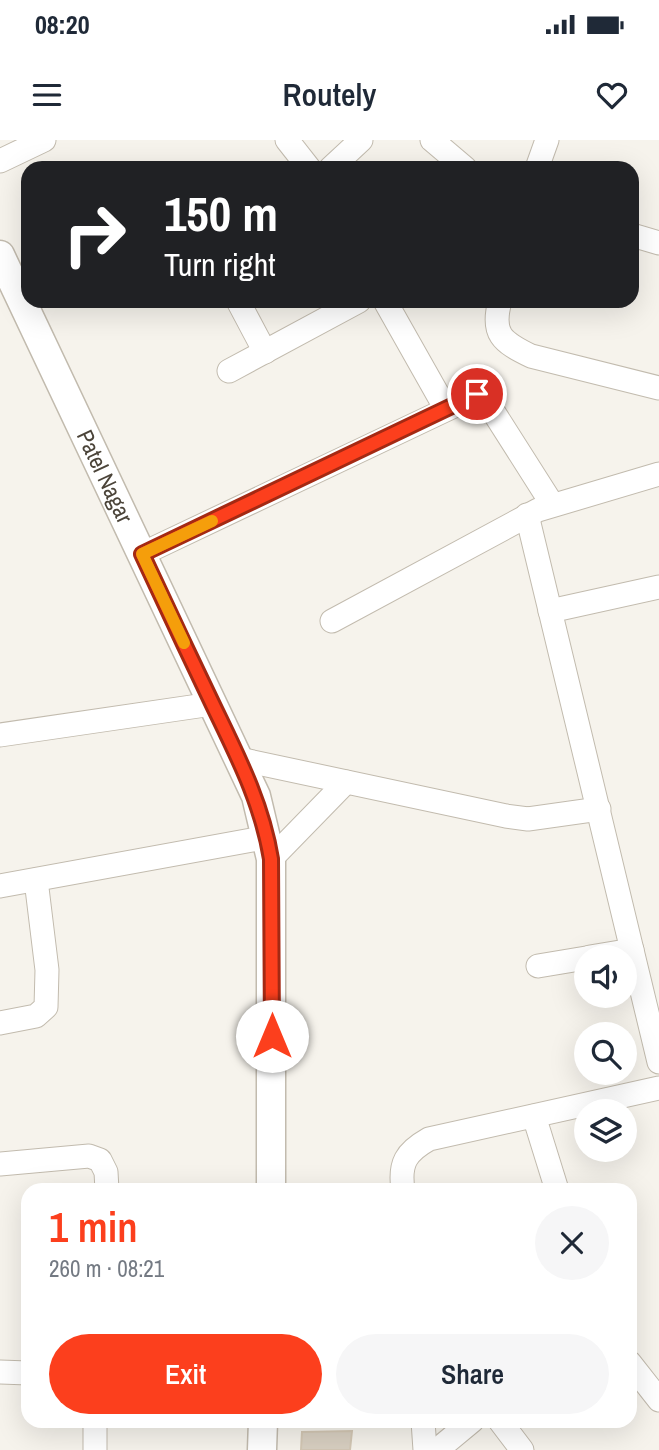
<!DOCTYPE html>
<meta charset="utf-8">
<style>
:root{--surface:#fff;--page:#f6f6f7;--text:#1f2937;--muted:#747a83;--accent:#fc3f1d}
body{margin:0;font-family:"Archivo Narrow",sans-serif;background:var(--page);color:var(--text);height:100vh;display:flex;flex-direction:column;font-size:26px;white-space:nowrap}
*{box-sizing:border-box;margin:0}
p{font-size:23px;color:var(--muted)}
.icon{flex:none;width:38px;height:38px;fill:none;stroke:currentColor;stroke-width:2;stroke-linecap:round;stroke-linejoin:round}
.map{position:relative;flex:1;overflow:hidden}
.side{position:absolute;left:21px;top:1043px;width:616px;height:245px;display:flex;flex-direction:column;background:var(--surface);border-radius:21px;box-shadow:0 7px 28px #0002}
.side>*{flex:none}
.top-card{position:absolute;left:21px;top:21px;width:618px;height:147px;border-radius:21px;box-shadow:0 7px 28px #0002;background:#202124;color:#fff;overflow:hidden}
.fabs{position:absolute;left:574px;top:805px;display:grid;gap:14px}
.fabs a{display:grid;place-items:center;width:63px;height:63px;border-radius:50%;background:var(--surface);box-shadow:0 7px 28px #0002;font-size:35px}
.pin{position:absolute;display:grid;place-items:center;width:60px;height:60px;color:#fff;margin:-30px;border:4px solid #fff;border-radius:50%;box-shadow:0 2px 7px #0007}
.me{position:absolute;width:77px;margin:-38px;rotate:0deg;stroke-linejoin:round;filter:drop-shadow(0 0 5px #0008)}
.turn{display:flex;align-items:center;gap:24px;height:147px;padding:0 28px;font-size:32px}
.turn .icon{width:91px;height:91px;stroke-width:2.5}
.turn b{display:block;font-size:49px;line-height:60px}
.round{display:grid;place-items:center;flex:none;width:74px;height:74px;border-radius:37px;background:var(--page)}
.headline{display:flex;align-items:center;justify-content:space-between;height:119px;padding:0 28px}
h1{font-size:42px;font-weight:600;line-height:52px;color:var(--accent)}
.cta{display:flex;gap:14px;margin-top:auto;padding:14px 28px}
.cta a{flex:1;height:80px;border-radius:42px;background:var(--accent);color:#fff;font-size:28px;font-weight:600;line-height:80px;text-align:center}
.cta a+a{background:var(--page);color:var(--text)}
.status{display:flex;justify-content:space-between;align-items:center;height:49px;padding:0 35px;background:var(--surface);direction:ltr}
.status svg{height:19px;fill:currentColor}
header{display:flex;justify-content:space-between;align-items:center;height:91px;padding:0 28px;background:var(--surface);font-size:32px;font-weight:600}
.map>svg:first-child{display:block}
</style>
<div class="status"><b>08:20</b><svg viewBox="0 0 49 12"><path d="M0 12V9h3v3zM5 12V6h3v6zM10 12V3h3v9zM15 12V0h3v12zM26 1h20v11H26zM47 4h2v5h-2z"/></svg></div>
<header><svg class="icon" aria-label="menu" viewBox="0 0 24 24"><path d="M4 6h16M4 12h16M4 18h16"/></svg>Routely<svg class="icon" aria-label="heart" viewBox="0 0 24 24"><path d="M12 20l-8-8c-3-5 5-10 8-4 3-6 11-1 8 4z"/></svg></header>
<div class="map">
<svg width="659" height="1310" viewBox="0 0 659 1310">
<rect width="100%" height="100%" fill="#f6f3ec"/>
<polygon fill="#d8cfc1" stroke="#d3c7b4" stroke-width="2" points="352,1291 350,1310 301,1310 302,1292"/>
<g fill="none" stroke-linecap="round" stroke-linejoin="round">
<defs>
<g id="minor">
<polyline points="287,0 309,28"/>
<polyline points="432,0 465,28"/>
<polyline points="0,21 44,0"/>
<polyline points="331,28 361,0"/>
<polyline points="537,28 547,0"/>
<polyline points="632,95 659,103"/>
<polyline points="238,161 265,212"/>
<polyline points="385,161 446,269"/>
<path d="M500 161C491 194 502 202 531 216L659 248"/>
<polyline points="229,231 359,161"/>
<polyline points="527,375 659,922"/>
<polyline points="142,414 477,255 484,257 552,364"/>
<polyline points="550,471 659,447"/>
<polyline points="332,481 538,370 659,334"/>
<polyline points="0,595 212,564"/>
<polyline points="239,619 506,676 528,679 599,669"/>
<polyline points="271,719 346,642"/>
<polyline points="0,746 268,697"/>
<polyline points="590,817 632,810"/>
<polyline points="538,826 586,818"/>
<polyline points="0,883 36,876 46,867 47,830 36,740"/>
<polyline points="534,976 557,1050"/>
<polyline points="0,1024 89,1016 100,1020 106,1032 107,1050"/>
<path d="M403 1050C399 1023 406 1012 429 999L659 948"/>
<polyline points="630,1223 659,1260"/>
<polyline points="0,1232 28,1233"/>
<polyline points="423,1281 425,1310"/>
<polyline points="500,1281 522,1310"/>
<polyline points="95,1310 95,1281"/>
<polyline points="437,1310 472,1281"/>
</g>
<g id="tertiary">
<path id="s1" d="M0 115 256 656 271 719V1050"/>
<polyline points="262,1310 263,1281"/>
</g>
</defs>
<use href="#minor" stroke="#c2bbae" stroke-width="25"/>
<use href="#tertiary" stroke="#c2bbae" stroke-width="31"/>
<use href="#minor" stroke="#fff" stroke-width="23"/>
<use href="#tertiary" stroke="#fff" stroke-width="28"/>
</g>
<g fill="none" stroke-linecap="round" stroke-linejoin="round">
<defs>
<path id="route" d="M272 896 271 719C262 663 237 615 213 565 189 515 165 464 142 414L477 254"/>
</defs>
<use href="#route" stroke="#a42913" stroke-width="18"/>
<use href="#route" stroke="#fc3f1d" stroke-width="12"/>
<polyline stroke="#f59e0b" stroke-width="12" points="184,503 142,414 212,381"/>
</g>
<g text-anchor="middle" stroke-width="5" stroke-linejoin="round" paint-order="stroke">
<g font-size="23" fill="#4b4439" stroke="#fff">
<text dy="8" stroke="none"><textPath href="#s1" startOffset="245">Patel Nagar</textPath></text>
</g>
</g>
</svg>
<div class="fabs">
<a><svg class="icon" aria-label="sound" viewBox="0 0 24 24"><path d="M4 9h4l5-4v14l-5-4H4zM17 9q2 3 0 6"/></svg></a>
<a><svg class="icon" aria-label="search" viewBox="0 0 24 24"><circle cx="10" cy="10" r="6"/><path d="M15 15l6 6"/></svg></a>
<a><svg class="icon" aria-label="layers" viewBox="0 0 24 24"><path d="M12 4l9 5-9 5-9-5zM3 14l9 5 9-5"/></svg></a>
</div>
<div class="pin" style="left:477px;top:254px;background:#d93025"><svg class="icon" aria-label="arrive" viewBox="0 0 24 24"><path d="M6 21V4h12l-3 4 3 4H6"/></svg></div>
<svg class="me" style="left:272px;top:896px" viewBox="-20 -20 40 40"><circle r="19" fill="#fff"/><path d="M0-13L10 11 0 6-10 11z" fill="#fc3f1d"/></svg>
<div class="top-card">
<div class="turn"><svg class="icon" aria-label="right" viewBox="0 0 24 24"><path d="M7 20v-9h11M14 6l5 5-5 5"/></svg><div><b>150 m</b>Turn right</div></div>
</div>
<section class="side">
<div class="headline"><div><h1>1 min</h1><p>260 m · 08:21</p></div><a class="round"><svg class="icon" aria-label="close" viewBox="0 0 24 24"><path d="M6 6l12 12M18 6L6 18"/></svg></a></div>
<div class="cta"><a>Exit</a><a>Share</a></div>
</section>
</div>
